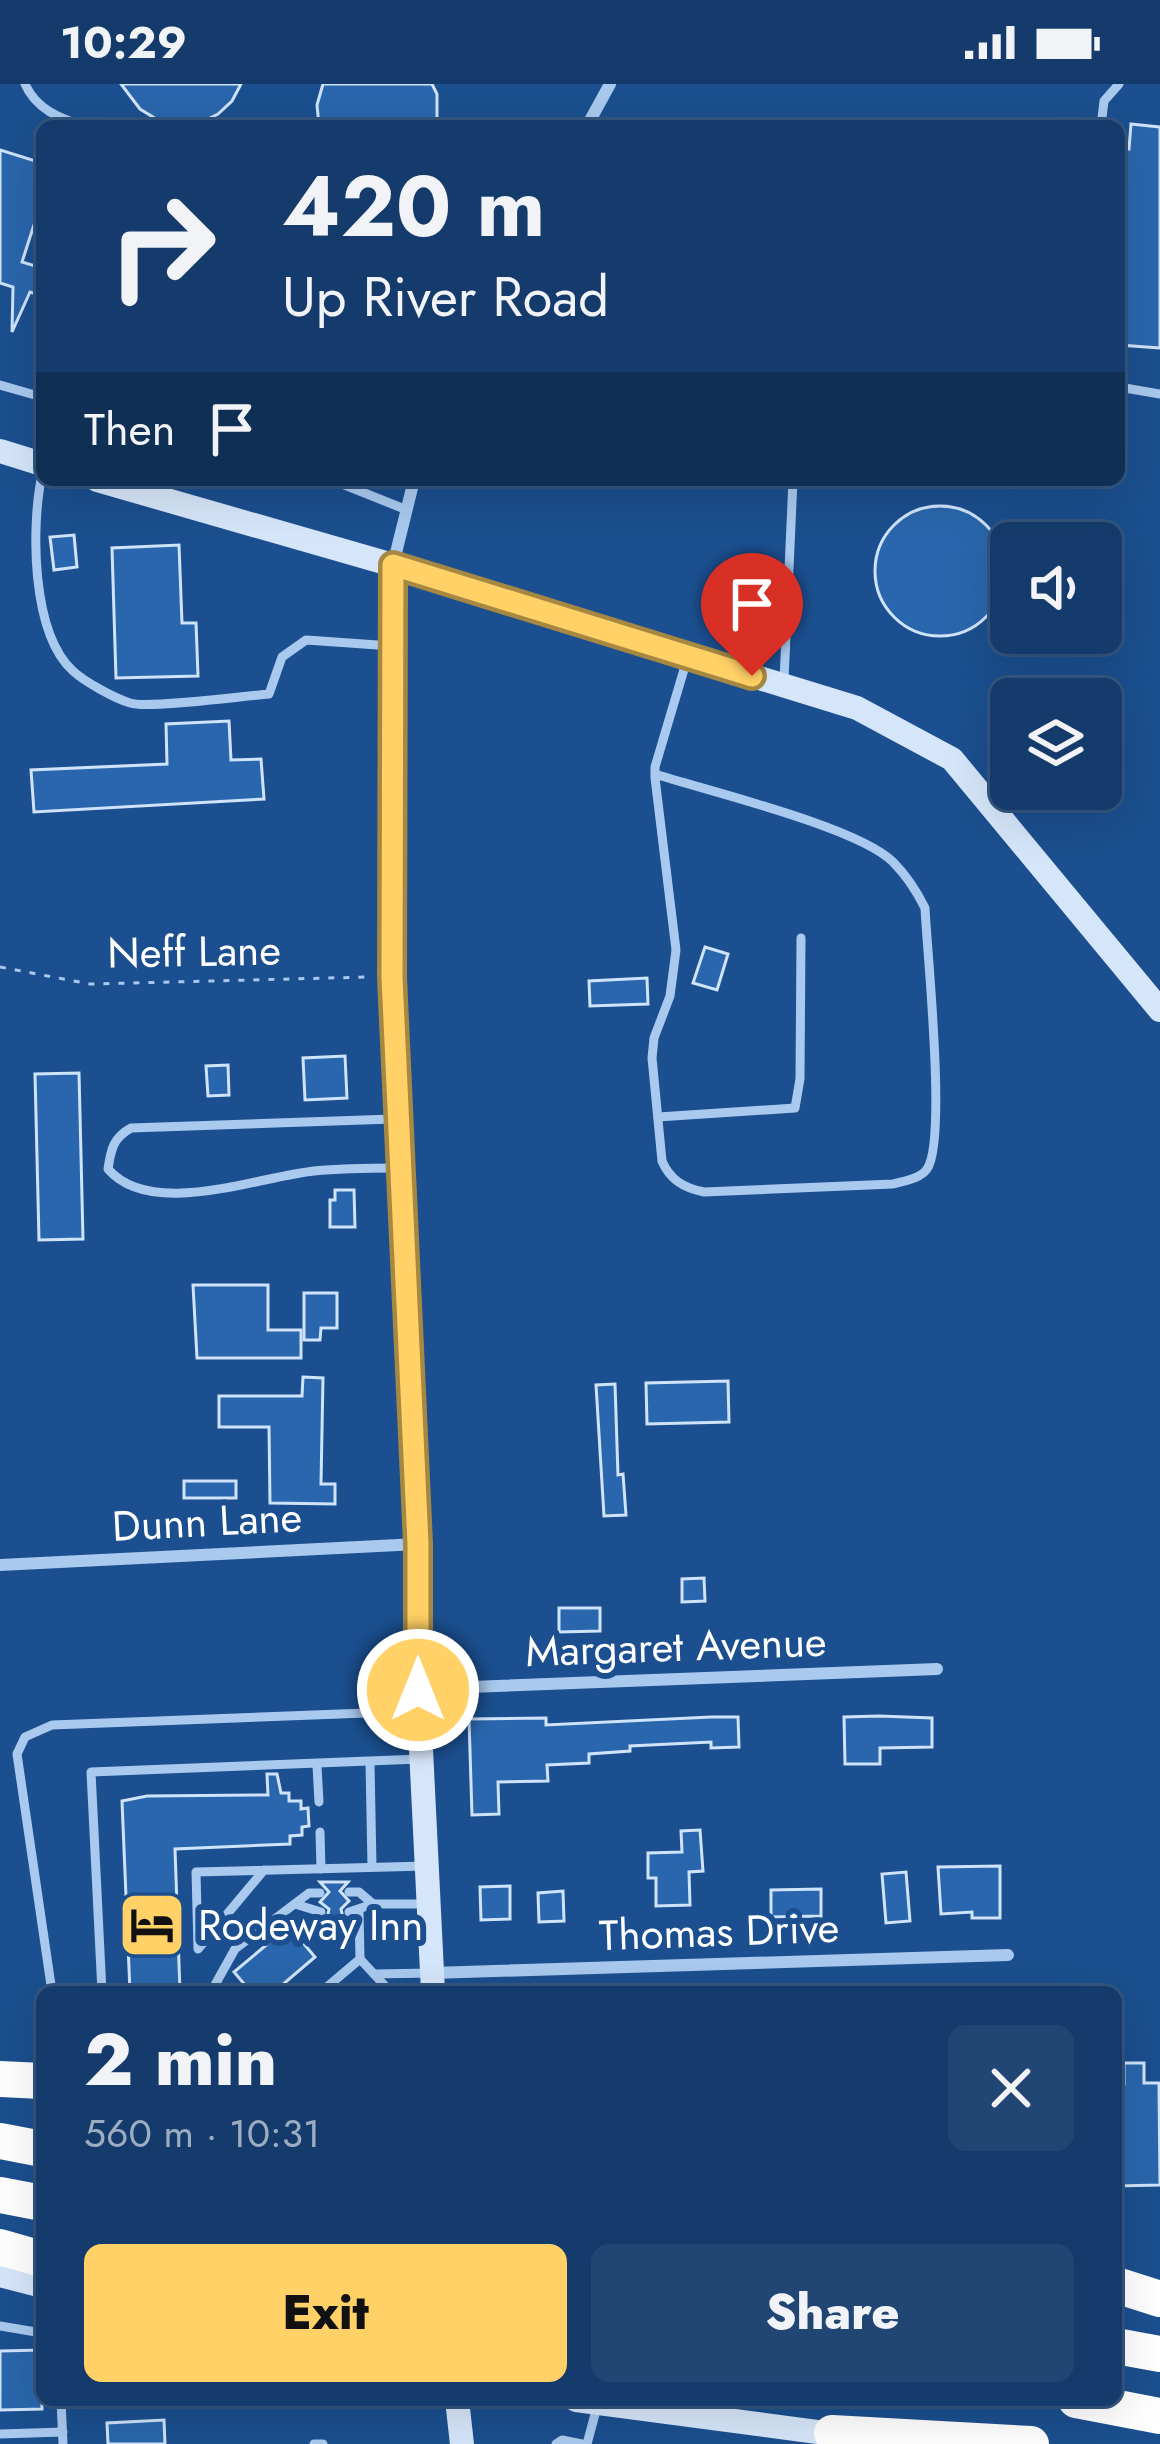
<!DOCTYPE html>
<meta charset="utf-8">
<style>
:root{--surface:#143b6b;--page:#214673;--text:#f1f3f6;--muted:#9dadc1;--line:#33557e;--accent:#ffd166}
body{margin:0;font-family:Jost,sans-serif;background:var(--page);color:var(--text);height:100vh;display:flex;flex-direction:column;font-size:45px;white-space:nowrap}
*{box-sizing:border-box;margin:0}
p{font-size:39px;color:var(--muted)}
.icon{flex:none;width:66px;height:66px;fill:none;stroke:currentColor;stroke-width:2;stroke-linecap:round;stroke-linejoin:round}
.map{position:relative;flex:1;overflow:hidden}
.details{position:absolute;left:36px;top:1902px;width:1086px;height:420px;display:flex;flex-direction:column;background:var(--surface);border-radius:18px;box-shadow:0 12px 48px #0002,0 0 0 3px var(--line)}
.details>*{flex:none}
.banner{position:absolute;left:36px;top:36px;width:1089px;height:366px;border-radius:18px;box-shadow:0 12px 48px #0002,0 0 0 3px var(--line);background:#143b6b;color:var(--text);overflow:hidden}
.buttons{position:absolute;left:990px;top:438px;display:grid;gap:24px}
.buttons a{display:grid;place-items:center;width:132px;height:132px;border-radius:18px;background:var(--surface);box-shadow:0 12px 48px #0002,0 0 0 3px var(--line);font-size:60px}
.pin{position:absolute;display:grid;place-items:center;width:102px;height:102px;color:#fff;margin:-123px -51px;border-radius:50% 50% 50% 0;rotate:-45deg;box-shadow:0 0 12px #0007}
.pin .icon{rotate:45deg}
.me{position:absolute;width:132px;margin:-66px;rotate:0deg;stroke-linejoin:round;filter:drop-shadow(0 0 9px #0008)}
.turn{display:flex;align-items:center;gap:42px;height:252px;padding:0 48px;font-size:54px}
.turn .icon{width:156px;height:156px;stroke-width:2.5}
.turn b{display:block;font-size:84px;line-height:102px}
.then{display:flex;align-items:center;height:114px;padding:0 48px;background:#0003;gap:24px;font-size:45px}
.round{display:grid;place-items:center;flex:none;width:126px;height:126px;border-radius:18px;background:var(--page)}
.head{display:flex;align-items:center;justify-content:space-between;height:204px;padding:0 48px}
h1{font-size:72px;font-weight:800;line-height:90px}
.button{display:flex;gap:24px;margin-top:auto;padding:24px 48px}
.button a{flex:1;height:138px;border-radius:18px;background:var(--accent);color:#111;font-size:48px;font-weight:800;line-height:138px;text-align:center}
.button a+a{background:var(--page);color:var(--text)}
.status{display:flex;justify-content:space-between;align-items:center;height:84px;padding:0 60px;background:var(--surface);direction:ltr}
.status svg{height:33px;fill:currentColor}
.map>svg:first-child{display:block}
</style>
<div class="status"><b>10:29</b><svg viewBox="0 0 49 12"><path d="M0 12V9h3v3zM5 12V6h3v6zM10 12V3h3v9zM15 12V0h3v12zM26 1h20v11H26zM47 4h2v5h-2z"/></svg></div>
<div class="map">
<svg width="1160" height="2360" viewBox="0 0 1160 2360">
<rect width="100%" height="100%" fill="#1b4f8f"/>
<g fill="#2a66ad" stroke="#cfe3fa" stroke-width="3">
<polygon points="121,0 241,0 232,17 218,30 200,39 179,41 158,36 140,25"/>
<polygon points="323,0 432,0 437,10 437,42 319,42 317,21"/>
<polygon points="1131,40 1160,43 1160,264 1119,261 1119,120 1124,90 1119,89 1119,64 1129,65"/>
<polygon points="0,66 42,79 42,116 22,178 42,184 42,212 30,208 12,248 13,203 0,199"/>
<circle cx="940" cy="487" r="65"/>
<polygon points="74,451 77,483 54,486 50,453"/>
<polygon points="179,461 182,539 196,539 198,592 116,594 112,464"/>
<polygon points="229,637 231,676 261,675 264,715 34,728 31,686 167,680 166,640"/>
<polygon points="705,863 728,870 717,906 693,899"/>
<polygon points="647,894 648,920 590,922 589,897"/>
<polygon points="345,972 347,1014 305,1016 303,974"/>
<polygon points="228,981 229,1011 208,1012 206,982"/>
<polygon points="79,989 83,1155 39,1156 35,990"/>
<polygon points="335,1106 354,1106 355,1143 330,1143 330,1116 335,1116"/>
<polygon points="193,1201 268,1201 268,1246 301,1246 301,1274 197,1274"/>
<polygon points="304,1209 337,1209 337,1244 321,1244 320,1256 304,1256"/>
<polygon points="303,1293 323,1294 321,1400 335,1400 335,1420 270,1419 269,1343 219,1343 219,1312 302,1312"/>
<polygon points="728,1297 729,1338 647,1340 646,1299"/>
<polygon points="615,1300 618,1391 623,1390 626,1431 604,1432 596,1301"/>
<rect x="184" y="1397" width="52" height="17"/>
<polygon points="704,1494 705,1517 682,1518 682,1495"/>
<polygon points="559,1524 600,1524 600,1547 559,1548"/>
<polygon points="879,1632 932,1634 932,1663 880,1664 880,1680 845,1680 844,1633"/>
<polygon points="711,1633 738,1633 739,1663 711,1664 711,1658 630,1662 630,1667 589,1670 589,1679 547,1681 548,1697 498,1698 499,1730 472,1731 469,1635 546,1634 546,1641"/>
<polygon points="267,1690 277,1690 281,1709 289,1709 289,1717 301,1717 301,1725 308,1724 309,1742 302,1743 302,1751 290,1752 290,1760 175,1765 180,1908 130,1908 122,1717 147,1712 268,1711"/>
<polygon points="700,1746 703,1787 689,1788 690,1821 656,1822 656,1794 648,1794 648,1769 682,1768 681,1747"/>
<polygon points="1000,1782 1000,1834 972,1834 972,1828 941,1830 938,1783"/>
<polygon points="906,1788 910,1837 886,1839 882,1790"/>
<polygon points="320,1798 348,1798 340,1807 349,1817 341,1825 343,1834 327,1835 329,1825 320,1818 329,1808"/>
<polygon points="510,1802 510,1835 481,1836 480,1803"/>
<polygon points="821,1805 821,1832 771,1833 771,1806"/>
<polygon points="563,1807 564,1837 539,1838 538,1809"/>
<polygon points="289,1842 315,1873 274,1908 251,1908 234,1888"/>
<polygon points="1124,1979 1144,1979 1144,1999 1159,1999 1160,2101 1116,2102 1116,2000 1124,2000"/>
<polygon points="42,2266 42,2325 0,2326 0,2267"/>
<polygon points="164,2336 165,2360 108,2360 107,2339"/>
</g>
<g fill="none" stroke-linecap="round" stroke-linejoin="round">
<polyline stroke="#a9c9ee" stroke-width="3" stroke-dasharray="6 9" stroke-linecap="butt" points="0,883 90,900 369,893"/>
<g stroke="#a9c9ee" stroke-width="9">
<path d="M25 0C36 25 59 34 83 42"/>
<polyline points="1101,42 1104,17 1119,0"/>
<polyline points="0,301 42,313"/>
<polyline points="1119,303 1160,310"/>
<path d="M42 391C31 441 31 549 73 587 85 598 114 614 130 619 148 625 243 612 269 610L282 573 306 556 392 562"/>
<polyline points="332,396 407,426"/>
<polyline points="784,596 793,396"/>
<path d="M655 690C708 707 858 743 893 778 906 791 917 808 925 824 927 868 947 1057 927 1085 920 1095 904 1097 893 1100L704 1108C684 1104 670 1096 662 1077L652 974 654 954 670 912 676 866 655 694V683L688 572"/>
<polyline points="658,1033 795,1024 800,995 801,854"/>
<path d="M393 1035 131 1044C113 1054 111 1065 108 1085 151 1135 257 1093 314 1087 343 1084 371 1084 399 1084"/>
<polyline points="370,1679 372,1783"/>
<polyline points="317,1682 319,1718"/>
<polyline points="320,1748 321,1785"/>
<polyline points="264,1786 198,1865 196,1788 426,1782"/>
<polyline points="349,1808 359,1808 373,1820"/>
<polyline points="295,1820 321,1828"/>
<polyline points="359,1827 360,1875"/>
<polyline points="349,1828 373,1820 426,1820"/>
<polyline points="374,1890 432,1889"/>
<polyline points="52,1908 17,1670 25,1653 52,1641 419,1627"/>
<polyline points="102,1908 91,1688 420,1675"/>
<polyline points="211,1908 235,1865 309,1809 320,1809"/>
<polyline points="321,1908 360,1875 386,1903 381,1908"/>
<polyline points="0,2242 42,2249"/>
<polyline points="61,2316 63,2360"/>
<polyline points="0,2350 63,2348"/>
<polyline points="314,2360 323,2360"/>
<polyline points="556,2360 562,2356 582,2360"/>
<polyline points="587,2360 598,2319"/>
</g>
<g stroke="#a9c9ee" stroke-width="12">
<polyline points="587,42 610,0"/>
<polyline points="393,481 414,396"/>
<polyline points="0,1481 418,1460"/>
<polyline points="418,1605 937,1585"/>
<polyline points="432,1889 1008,1871"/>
</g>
<g stroke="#d6e6fa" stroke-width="24">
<polyline points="0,367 42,380"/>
<polyline points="97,396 393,481 857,624 952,675 1160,926"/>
<polyline points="393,481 391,893 418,1460 418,1605 433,1908"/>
<polyline points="0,2191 42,2202"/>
<polyline points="457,2316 462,2360"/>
<polyline points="576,2316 847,2352"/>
</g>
<g stroke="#fff" stroke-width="36">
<polyline points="0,1995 42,1997"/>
<polyline points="0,2057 42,2065"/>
<polyline points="0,2111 42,2119"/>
<polyline points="0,2163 42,2175"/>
<polyline points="1116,2201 1160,2215"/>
<polyline points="1116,2262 1160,2270"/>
<polyline points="1076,2316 1160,2332"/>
<polyline points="832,2349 1031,2360"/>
</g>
</g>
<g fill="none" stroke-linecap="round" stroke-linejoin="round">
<defs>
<polyline id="route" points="418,1606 418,1460 392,893 393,481 752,592"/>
</defs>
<use href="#route" stroke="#a68842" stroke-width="30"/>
<use href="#route" stroke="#ffd166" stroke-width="21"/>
</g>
<defs>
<symbol id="hotel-square" viewBox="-11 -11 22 22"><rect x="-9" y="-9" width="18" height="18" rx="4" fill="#ffd166" stroke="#1b4f8f"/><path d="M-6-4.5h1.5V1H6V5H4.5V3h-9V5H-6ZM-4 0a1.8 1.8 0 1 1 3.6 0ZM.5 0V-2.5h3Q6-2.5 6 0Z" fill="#111"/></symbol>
</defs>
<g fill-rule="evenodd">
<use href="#hotel-square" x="114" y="1803" width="76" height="76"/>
</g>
<g text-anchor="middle" stroke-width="12" stroke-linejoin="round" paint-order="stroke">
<g font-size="42" fill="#fff" stroke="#1b4f8f">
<text transform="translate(194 867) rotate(-1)" y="15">Neff Lane</text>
<text transform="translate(207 1437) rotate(-3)" y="15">Dunn Lane</text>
<text transform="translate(676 1562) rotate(-2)" y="15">Margaret Avenue</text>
<text transform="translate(719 1847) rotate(-2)" y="15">Thomas Drive</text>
</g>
<g font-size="42" fill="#fff" stroke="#1b4f8f" text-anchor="start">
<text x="198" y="1856">Rodeway Inn</text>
</g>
</g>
</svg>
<div class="buttons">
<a><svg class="icon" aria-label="sound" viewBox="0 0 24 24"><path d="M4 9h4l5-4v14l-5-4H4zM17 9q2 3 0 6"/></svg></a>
<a><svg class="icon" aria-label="layers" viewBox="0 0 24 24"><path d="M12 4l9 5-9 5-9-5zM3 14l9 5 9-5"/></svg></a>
</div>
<div class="pin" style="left:752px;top:592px;background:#d93025"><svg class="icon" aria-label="arrive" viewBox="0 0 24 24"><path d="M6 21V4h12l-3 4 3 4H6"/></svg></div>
<svg class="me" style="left:418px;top:1606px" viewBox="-20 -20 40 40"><circle r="17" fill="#ffd166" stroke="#fff" stroke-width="3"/><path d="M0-11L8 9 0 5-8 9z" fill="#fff"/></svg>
<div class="banner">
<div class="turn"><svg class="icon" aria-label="right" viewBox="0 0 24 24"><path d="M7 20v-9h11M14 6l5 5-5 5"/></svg><div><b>420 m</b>Up River Road</div></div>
<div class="then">Then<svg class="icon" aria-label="arrive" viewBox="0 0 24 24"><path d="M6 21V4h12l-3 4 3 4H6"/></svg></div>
</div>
<section class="details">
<div class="head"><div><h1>2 min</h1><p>560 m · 10:31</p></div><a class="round"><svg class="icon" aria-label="close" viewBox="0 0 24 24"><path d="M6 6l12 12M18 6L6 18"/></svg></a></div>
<div class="button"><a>Exit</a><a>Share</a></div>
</section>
</div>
